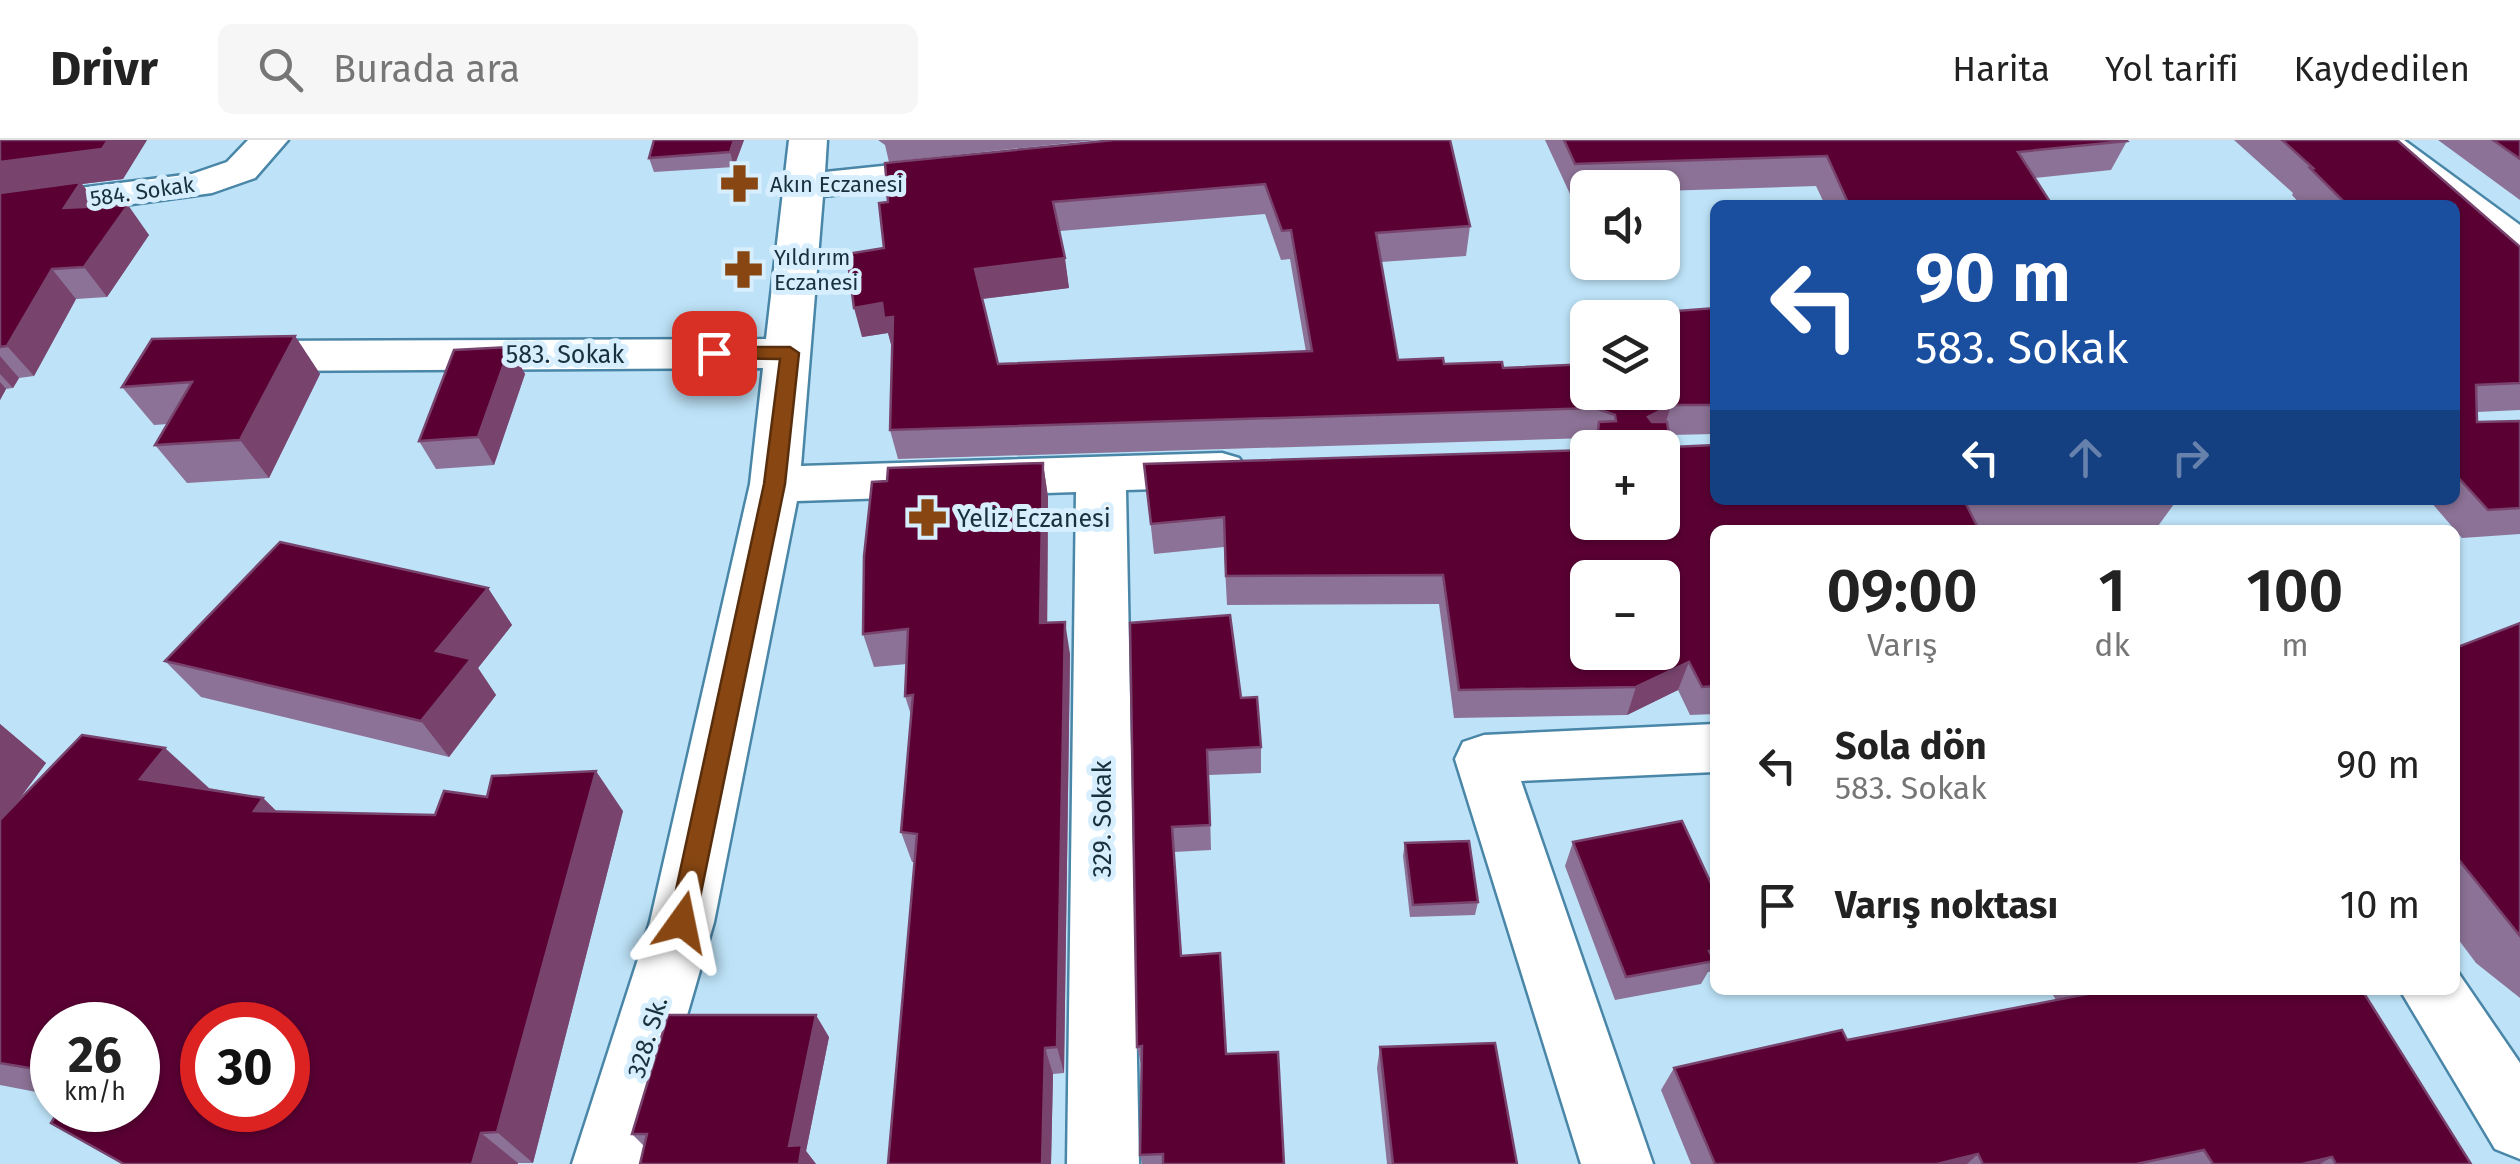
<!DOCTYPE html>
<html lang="tr">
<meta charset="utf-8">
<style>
:root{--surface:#fff;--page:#f6f6f6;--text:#222;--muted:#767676;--line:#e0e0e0}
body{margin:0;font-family:"Fira Sans",sans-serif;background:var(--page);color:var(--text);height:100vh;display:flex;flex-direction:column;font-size:38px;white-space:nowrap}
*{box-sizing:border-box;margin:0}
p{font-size:32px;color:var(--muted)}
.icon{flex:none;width:55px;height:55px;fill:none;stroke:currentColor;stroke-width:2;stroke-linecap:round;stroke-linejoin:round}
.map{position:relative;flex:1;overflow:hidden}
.panel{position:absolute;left:1710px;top:385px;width:750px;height:470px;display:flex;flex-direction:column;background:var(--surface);border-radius:15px;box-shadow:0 2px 8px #0004}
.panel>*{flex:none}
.banner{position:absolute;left:1710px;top:60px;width:750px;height:305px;border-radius:15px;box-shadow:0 2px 8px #0004;background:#1a4fa0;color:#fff;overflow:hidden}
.buttons{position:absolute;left:1570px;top:30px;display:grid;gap:20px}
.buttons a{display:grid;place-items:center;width:110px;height:110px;border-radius:15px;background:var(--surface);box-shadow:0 2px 8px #0004;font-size:50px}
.speed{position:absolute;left:30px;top:862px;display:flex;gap:20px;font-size:50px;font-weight:700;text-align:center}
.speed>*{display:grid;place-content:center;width:130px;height:130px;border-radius:50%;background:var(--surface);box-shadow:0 2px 8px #0004;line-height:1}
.speed small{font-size:25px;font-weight:400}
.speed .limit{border:15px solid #d22;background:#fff;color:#111}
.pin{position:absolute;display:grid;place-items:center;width:85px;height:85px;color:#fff;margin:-42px;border-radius:20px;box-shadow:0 5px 15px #0006}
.me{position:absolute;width:110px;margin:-55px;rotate:12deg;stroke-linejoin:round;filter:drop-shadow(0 0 8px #0008)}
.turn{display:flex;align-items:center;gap:35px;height:210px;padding:0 40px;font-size:45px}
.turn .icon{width:130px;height:130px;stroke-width:2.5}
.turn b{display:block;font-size:70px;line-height:85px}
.lanes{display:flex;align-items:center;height:95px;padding:0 40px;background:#0003;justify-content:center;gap:50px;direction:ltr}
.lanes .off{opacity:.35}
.eta{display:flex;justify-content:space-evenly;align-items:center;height:170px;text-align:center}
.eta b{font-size:60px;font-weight:600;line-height:70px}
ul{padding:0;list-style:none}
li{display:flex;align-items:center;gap:30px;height:140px;padding:0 40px}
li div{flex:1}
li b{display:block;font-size:38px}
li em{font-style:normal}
header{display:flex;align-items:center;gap:60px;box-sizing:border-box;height:140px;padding:0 50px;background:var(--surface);border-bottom:2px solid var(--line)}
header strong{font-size:48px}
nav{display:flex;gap:55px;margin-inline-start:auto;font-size:35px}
.search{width:700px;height:90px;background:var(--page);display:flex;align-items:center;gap:25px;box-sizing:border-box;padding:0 35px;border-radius:15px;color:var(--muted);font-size:38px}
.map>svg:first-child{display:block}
</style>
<header>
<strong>Drivr</strong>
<div class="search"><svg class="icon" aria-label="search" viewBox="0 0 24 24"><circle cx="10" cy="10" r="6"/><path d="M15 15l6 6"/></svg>Burada ara</div>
<nav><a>Harita</a><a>Yol tarifi</a><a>Kaydedilen</a></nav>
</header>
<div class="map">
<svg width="2520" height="1024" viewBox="0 0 2520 1024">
<rect width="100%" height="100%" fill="#bee3f8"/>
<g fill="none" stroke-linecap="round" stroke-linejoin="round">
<defs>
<g id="street">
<polygon points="248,0 288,0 255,38 212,53 0,82 0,58 192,34 227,22"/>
<polygon points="789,0 827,0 825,32 959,18 973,22 979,30 973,38 959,42 823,56 801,326 1222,313 1239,318 1247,330 1239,342 1222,347 1126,350 1139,1024 1067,1024 1076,352 797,361 714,782 644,1024 572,1024 650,782 750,344 763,228 233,231 217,226 210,216 217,206 233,201 766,199"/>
<polygon points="1715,584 1715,632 1521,641 1653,1024 1581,1024 1455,619 1463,602 1484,595"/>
<polygon points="2455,828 2520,923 2520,1019 2495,1009 2400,850 2455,850"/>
</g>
<polygon id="secondary" points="2360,0 2404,0 2520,85 2520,118 2505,114 2455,76 2455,65 2440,65"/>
</defs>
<use href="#street" stroke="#4986a7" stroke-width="5"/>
<use href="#secondary" stroke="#4986a7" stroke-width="5"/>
<use href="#street" fill="#fff" fill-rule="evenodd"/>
<use href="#secondary" fill="#fff" fill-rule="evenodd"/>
</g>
<g fill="#8c7296" fill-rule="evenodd">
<polygon points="0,0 147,0 123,39 82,44 99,67 149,95 107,157 76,159 34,236 19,238 13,248 6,249 0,260"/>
<polygon points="744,0 734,27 654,32 649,18"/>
<polygon points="878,0 1097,0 889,22 885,5"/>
<path d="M1114 0 1470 86 1466 116 1381 122 1398 220 1503 228 1582 224 1576 208 1583 178 1715 168V294L1669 295 1671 307 1715 360H2177L2158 386 2021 390H1715V574L1690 575 1678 550 1627 575 1454 578 1439 464 1227 465 1224 407 1154 414 1144 324 1662 308H1593L1595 300 1588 298 898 319 890 290 892 208 888 193 862 197 884 108 888 62ZM1265 74 1281 120 1290 119 1306 212 998 224 982 159 1069 148 1060 91ZM1588 178 1662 252H1588Z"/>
<polygon points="1545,0 2126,0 2127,1 2111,30 2035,38 2052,65 1825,65 1816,46 1662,51 1662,48 1588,48 1588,53 1570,54"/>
<polygon points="2234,0 2397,0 2520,107 2520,270 2477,272 2477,282 2520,281 2520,394 2462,398 2430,361 2393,364 2390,360 2455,360 2455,65 2301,65 2292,55 2293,53"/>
<polygon points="2438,0 2520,0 2520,60"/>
<polygon points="295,196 320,234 269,338 187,343 155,305 168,284 154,285 122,247"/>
<polygon points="510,207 525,234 494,325 436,329 419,301"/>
<polygon points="1043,323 1048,357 1047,483 1070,514 1064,933 1053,934 1051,1024 888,1024 915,722 912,722 901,692 911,575 905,556 907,524 874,527 863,494"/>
<polygon points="488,448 512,485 478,528 496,555 449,617 201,557 165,521"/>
<polygon points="1130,483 1241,558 1261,607 1261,633 1209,635 1211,710 1174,712 1182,816 1226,914 1284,1024 1142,1024 1140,1015 1142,928 1137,907"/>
<polygon points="2520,483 2520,858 2476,823 2455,795 2455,508"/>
<polygon points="0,584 46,623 17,662 209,648 263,658 276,671 435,675 487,657 623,671 533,1023 518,1023 138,970 52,885 52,955 0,945"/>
<polygon points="1573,702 1715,752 1715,831 1708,832 1701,844 1615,860 1565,726"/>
<polygon points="1405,703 1478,762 1475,775 1410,777 1403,716"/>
<polygon points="2050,850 2362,850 2471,1024 1691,1024 1661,950 1674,928 1847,900 2056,860"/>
<polygon points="829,897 806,1011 816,1024 640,1024 644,1006 632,994"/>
<polygon points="1380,907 1517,1024 1387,1024 1377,928"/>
</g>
<g fill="#78446e">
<polygon points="108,0 147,0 123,39 82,44 103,72 87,98 0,55 0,22"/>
<polygon points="734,0 744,0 734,27 730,12"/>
<polygon points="128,65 149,95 107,157 84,127"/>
<polygon points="1065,118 1069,148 981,159 975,129"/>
<polygon points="52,129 76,159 34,236 7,206"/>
<polygon points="882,163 893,177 892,208 888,193 862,197 854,168"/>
<polygon points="295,196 320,234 269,338 240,300"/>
<polygon points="510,207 525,234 494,325 478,297"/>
<polygon points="0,216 19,238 13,248 0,234"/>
<polygon points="0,242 6,249 0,260"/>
<polygon points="1671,265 1662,295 1648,277"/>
<polygon points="1043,323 1048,357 1047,516 1040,483"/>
<polygon points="488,448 512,485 478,528 496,555 449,617 421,581 436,511"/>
<polygon points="1065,482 1070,514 1064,933 1057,907"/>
<polygon points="1689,522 1678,550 1627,575 1636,547"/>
<polygon points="0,584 46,623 0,685"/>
<polygon points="165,608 209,648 185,679 140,639"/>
<polygon points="596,631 623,671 533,1023 497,992"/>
<polygon points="263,658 304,698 254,671"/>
<polygon points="816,875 829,897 806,1011 816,1024 799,1024 789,1006"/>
<polygon points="1045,908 1053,934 1051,1024 1042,1024"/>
<polygon points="481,993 518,1023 518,1024 472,1024"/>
<polygon points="1978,1014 1967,1024 1937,1024"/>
<polygon points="2332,1017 2320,1024 2302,1024"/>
</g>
<g fill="#5a0033" stroke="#78446e" stroke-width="2.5" fill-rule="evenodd">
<polygon points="0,0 108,0 102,9 0,22"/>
<polygon points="654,0 734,0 730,12 649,18"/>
<path d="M1114 0H1450L1470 86 1376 93 1398 220 1443 218 1444 224 1502 222 1503 228 1588 224V252H1662V178H1588V191L1583 178 1715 168V265H1671L1648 277 1652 282H1667L1671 307 1715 305V360H2059L1965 362 1979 390H1715V546L1702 547 1689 522 1636 547 1459 550 1443 435 1226 436 1224 377 1151 384 1144 324 1588 310V382H1662V308H1596L1599 282 1616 281 1615 275 1595 268 890 290 893 177 884 178 882 163 854 168 847 114 884 108 879 63 888 62 885 23ZM1265 44 1282 91 1291 90 1312 211 998 224 975 129 1065 118 1053 62ZM1588 438H1662V512H1588Z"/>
<polygon points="1564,0 2126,0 2127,1 2018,12 2052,65 1849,65 1827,16 1575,24"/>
<polygon points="2282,0 2397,0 2520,107 2520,243 2476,245 2477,282 2520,281 2520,368 2488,370 2455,334 2455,65 2347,65 2310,28 2313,28"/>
<polygon points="2493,0 2520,0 2520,19"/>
<polygon points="81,42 64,68 128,65 84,127 52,129 7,206 0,207 0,53"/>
<polygon points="295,196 240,300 155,305 192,242 122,247 152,199"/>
<polygon points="510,207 478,297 419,301 454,210"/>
<polygon points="1043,323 1040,483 1065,482 1057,907 1045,908 1042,1024 888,1024 917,694 901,692 913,555 905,556 908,489 863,494 864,416 872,342 887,341 888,328"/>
<polygon points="280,402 488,448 436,511 471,519 421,581 165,521"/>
<polygon points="1230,475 1241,558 1257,557 1261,607 1207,610 1210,685 1172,687 1181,816 1220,813 1226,914 1278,912 1284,1024 1163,1024 1163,1014 1140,1015 1142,906 1137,907 1130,483"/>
<polygon points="2520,483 2520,796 2455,715 2455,508"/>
<path d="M82 595 165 608 140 639 263 658 254 671 435 675 444 651 487 657 492 636 596 631 497 992 481 993 472 1024H124L51 983 59 970H138V885H52V932L0 923V680ZM202 885H288V970H202Z"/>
<polygon points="1682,681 1715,752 1715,810 1709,811 1714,821 1626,837 1573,702"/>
<polygon points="1469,701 1478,762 1413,765 1405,703"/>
<polygon points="2091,850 2362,850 2471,1024 2336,1024 2332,1017 2302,1024 2213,1024 2204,1010 2136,1024 1983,1024 1978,1014 1937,1024 1715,1024 1674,928 1842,890 1847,900 2093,853"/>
<polygon points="668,875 816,875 789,1006 802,1005 799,1024 640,1024 647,994 632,994"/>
<polygon points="1495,903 1517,1024 1393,1024 1380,907"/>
</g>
<polygon fill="#884712" stroke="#582e0c" stroke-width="2.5" points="714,207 790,207 799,213 785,344 695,782 691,791 682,794 673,791 669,782 764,344 780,219 707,218 707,209"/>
<defs>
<symbol id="pharmacy-bare" viewBox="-9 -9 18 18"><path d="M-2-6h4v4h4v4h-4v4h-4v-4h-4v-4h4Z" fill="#884712" stroke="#d6eefd" stroke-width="2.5" paint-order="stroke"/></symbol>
</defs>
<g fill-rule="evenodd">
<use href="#pharmacy-bare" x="712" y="16" width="55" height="55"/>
<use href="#pharmacy-bare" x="716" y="102" width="55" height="55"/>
<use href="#pharmacy-bare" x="900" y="350" width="55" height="55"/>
</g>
<g text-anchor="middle" stroke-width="10" stroke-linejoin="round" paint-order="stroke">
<g font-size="22" fill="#17313f" stroke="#d6eefd" text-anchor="start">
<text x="770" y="52">Akın Eczanesi</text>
<text x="774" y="125">Yıldırım<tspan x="774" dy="25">Eczanesi</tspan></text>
</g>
<g font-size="22" fill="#17313f" stroke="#d6eefd">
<text transform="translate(142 51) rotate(-8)" y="8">584. Sokak</text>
</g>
<g font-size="25" fill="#17313f" stroke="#d6eefd">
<text x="565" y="223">583. Sokak</text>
<text transform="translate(1102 679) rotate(-90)" y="9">329. Sokak</text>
<text transform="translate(647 897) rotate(-73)" y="9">328. Sk.</text>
</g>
<g font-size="25" fill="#17313f" stroke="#d6eefd" text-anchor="start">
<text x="957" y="387">Yeliz Eczanesi</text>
</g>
</g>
</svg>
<div class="buttons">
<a><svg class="icon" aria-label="sound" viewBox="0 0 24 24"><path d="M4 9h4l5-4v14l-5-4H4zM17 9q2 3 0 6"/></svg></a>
<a><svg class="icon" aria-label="layers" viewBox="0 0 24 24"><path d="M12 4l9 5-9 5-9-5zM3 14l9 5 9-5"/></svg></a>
<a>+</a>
<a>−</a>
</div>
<div class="speed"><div>26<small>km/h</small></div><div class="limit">30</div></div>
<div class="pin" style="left:714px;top:213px;background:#d93025"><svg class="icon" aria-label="arrive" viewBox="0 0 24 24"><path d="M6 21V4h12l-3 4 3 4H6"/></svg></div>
<svg class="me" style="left:682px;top:782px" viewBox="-20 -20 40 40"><path d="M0-17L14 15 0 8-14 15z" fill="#884712" stroke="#fff" stroke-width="4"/></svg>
<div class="banner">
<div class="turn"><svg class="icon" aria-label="left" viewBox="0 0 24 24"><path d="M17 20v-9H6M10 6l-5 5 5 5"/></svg><div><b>90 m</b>583. Sokak</div></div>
<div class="lanes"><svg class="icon" aria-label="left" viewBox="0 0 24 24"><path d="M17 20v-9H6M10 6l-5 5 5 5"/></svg><svg class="icon off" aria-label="ahead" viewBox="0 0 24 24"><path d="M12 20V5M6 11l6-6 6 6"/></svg><svg class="icon off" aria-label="right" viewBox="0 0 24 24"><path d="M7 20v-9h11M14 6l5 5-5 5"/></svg></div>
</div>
<section class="panel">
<div class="eta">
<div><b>09:00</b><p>Varış</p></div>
<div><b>1</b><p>dk</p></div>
<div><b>100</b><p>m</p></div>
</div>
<ul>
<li><svg class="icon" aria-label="left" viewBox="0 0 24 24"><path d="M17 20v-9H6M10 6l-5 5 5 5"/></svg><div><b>Sola dön</b><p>583. Sokak</p></div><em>90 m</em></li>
<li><svg class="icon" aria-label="arrive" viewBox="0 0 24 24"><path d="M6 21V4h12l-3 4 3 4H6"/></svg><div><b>Varış noktası</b></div><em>10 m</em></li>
</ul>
</section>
</div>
